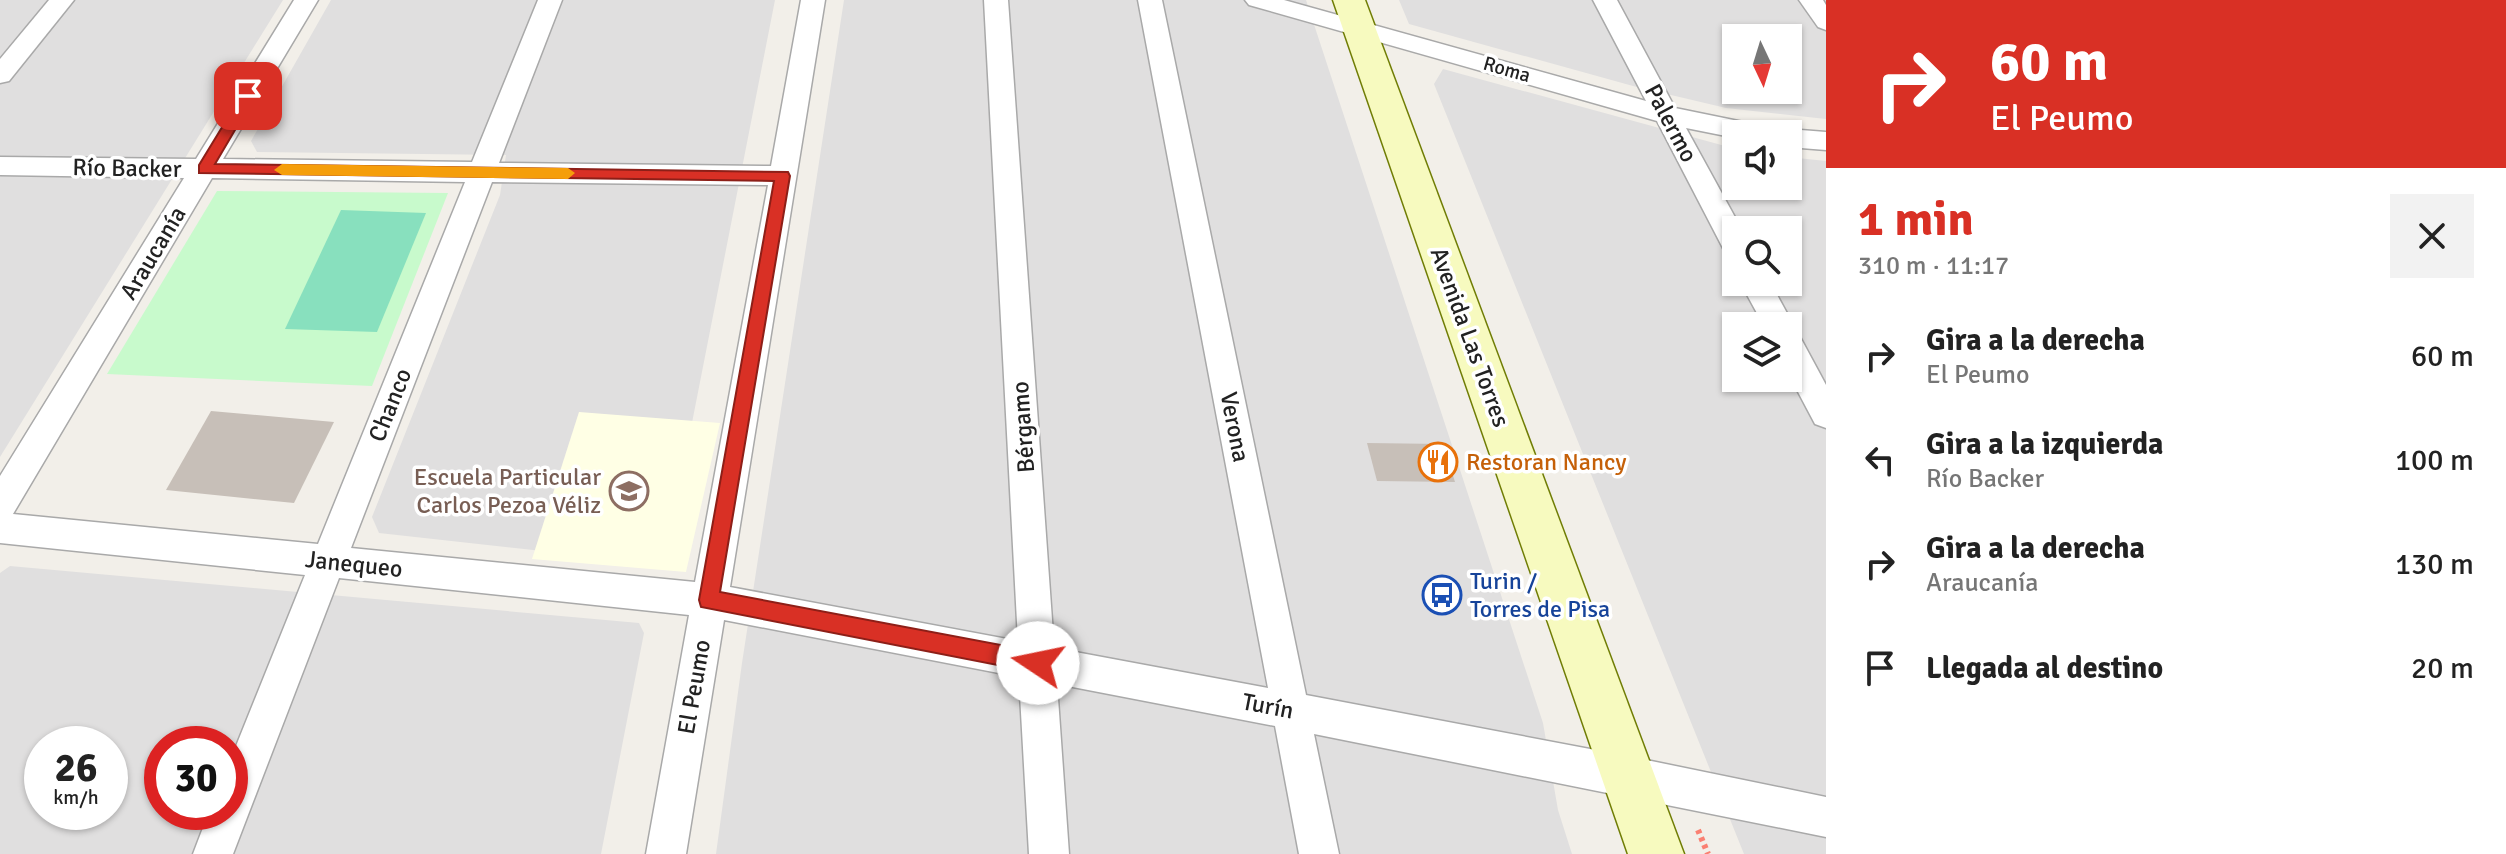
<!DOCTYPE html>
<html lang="es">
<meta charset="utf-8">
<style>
:root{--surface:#fff;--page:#f2f2f2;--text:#222;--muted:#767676;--accent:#d93025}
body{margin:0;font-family:Signika,sans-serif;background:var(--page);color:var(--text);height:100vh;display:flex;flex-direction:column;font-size:30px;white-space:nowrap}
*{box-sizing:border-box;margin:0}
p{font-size:26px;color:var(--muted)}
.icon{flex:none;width:44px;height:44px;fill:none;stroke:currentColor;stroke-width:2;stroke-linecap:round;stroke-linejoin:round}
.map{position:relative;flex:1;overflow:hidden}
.panel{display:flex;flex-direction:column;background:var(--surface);width:680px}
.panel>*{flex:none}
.guide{background:#d93025;color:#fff;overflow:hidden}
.needle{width:52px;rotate:176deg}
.fabs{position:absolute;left:1722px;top:24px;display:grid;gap:16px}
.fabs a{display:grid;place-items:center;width:80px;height:80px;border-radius:0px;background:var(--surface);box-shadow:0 2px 6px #0004;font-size:40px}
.speed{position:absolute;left:24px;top:726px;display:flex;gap:16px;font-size:40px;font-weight:700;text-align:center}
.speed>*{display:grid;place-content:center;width:104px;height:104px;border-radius:50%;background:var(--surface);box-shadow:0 2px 6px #0004;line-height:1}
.speed small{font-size:20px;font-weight:400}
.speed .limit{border:12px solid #d22;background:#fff;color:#111}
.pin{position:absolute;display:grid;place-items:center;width:68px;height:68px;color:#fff;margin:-34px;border-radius:16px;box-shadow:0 4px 12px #0006}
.me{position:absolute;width:88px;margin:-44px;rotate:281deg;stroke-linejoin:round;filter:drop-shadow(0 0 6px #0008)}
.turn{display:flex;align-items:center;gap:28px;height:168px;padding:0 32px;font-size:36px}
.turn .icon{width:104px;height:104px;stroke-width:2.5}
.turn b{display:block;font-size:56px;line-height:68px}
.round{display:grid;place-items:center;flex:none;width:84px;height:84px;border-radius:0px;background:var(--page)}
.head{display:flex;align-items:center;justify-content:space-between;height:136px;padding:0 32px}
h1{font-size:48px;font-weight:700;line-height:60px;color:var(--accent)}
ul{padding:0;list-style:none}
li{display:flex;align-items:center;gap:24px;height:104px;padding:0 32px}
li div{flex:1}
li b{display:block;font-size:30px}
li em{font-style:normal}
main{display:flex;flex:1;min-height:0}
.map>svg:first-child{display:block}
</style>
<main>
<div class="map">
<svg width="1826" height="854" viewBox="0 0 1826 854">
<rect width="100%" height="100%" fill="#f2efe9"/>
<g fill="#e0dfdf" fill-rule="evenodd">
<polygon points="0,0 283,0 0,457"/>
<polygon points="331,0 775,0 668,545 634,561 379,533 372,517 500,195 506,155 257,152 251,141"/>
<polygon points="844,0 1306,0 1543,723 1558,810 1572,854 716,854 742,663"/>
<path d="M1399 0H1826V119L1726 108 1633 86 1409 24ZM1736 38H1788V90H1736Z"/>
<path d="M1443 69 1736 149V186H1788V157L1826 161V854H1744L1434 84ZM1736 230H1788V282H1736ZM1736 326H1788V378H1736Z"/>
<path d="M10 566 639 623 644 633 601 854H0V573ZM42 744H110V812H42ZM162 744H230V812H162Z"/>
</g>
<polygon fill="#ffffe5" points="579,412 720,423 686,572 532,559"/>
<polygon fill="#c8facc" points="217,191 448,193 372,386 107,374"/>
<polygon fill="#88e0be" points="341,210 426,213 377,332 285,329"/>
<g fill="#c7bfb8">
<polygon points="211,411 334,422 294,503 166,490"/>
<polygon points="1367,443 1443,444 1455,482 1377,481"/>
</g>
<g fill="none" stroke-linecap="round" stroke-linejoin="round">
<defs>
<g id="minor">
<polygon points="49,0 74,0 9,81 0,83 0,59"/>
<path d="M294 0H318L223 159 472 162 538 0H562L499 163 771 166 801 0H825L730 587 1018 641 984 0H1008L1054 648 1268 688 1138 0H1162L1306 695 1627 756 1826 797V837L1314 734 1339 854H1299L1275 726 1057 684 1069 854H1029L1019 677 724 620 686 854H646L689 615 339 578 233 854H193L209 812H230V761L305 575 0 543V476L184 178 0 175V157L196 159ZM212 178 465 182 318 544 13 514ZM492 182 768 185 695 582 351 548Z"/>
<polygon points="1245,0 1284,0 1646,101 1593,0 1617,0 1675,108 1758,125 1767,128 1771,134 1736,134 1736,138 1686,128 1742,230 1736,230 1736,257 1726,254 1657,121 1249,5"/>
<polygon points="1799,0 1823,0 1826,5 1826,30 1818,27"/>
<polygon points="1788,129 1826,132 1826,150 1788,147 1788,134 1777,134"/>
<polygon points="1740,282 1770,282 1794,326 1791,333 1799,335 1826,385 1826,428 1815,424 1788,373 1788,326 1764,326"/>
</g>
<polygon id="secondary" points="1333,0 1365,0 1684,854 1628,854"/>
</defs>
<use href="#minor" stroke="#a9a9a9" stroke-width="3"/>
<use href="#secondary" stroke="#707d05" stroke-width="3"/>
<polyline stroke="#fa8072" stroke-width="6" stroke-dasharray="4 4" stroke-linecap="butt" points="1698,830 1708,854"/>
<use href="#minor" fill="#fff" fill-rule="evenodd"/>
<use href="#secondary" fill="#f7fabf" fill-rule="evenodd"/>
</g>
<polygon fill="#d93025" stroke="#8d1f18" stroke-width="2" points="248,92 255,96 215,164 788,172 790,176 720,592 1038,652 1045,655 1048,663 1045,670 1038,673 701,607 699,600 774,181 199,173 199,165 243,93"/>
<polygon fill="#f59e0b" points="282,164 568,168 575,173 568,179 282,175 274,170"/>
<defs>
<symbol id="restaurant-ring" viewBox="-11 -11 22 22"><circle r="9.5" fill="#fff" stroke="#e8710a" stroke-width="1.5"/><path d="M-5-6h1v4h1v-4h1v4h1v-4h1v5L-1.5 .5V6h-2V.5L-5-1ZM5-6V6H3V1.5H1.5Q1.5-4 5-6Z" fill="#e8710a"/></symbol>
<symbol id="school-ring" viewBox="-11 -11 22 22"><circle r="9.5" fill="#fff" stroke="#8d6e63" stroke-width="1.5"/><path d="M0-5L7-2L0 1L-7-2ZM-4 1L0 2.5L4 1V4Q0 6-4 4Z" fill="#8d6e63"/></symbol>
<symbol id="bus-ring" viewBox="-11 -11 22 22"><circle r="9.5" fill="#fff" stroke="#1a4fb4" stroke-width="1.5"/><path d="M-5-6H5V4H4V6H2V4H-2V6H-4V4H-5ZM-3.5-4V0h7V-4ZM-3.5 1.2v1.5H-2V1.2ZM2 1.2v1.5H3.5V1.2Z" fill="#1a4fb4"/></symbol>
</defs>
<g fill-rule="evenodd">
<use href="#restaurant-ring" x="1416" y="440" width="44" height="44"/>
<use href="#school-ring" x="607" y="469" width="44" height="44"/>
<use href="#bus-ring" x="1420" y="573" width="44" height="44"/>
</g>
<g text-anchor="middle" stroke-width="7" stroke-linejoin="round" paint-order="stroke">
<g font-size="20" fill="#222" stroke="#fff">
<text transform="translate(1507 69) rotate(16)" y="7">Roma</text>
</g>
<g font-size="24" fill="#222" stroke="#fff">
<text transform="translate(1671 123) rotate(62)" y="8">Palermo</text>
<text transform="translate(127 168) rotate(1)" y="8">Río Backer</text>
<text transform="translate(153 253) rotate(-59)" y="8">Araucanía</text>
<text transform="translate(1470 337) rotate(70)" y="8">Avenida Las Torres</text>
<text transform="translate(390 405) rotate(-68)" y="8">Chanco</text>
<text transform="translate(1023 427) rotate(-94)" y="8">Bérgamo</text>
<text transform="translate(1235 427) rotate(79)" y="8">Verona</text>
<text transform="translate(354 564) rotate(6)" y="8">Janequeo</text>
<text transform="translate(694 687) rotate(-80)" y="8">El Peumo</text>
<text transform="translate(1268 706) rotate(11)" y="8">Turín</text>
</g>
<g font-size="24" fill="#c56008" stroke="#fff" text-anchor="start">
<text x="1466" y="470">Restoran Nancy</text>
</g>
<g font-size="24" fill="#785e54" stroke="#fff" text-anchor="end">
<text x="601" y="485">Escuela Particular<tspan x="601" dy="28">Carlos Pezoa Véliz</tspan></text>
</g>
<g font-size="24" fill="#164399" stroke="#fff" text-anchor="start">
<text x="1470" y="589">Turin /<tspan x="1470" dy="28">Torres de Pisa</tspan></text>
</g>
</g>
</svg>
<div class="fabs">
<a><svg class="needle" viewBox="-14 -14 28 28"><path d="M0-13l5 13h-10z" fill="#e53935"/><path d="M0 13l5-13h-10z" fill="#767676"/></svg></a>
<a><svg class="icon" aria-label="sound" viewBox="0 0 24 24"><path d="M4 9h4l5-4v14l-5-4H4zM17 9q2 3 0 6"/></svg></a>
<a><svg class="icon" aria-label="search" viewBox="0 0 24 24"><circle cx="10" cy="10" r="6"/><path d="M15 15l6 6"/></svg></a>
<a><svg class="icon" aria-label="layers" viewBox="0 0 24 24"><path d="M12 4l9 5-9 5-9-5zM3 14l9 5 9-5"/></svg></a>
</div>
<div class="speed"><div>26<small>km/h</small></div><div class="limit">30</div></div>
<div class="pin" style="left:248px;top:96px;background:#d93025"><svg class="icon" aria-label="arrive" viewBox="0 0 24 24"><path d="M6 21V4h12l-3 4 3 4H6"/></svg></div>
<svg class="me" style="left:1038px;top:663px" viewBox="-20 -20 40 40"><circle r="19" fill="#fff"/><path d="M0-13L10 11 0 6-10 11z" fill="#d93025"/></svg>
</div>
<section class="panel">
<div class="guide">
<div class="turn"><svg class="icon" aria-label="right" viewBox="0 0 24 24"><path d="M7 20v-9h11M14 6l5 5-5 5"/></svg><div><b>60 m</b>El Peumo</div></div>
</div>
<div class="head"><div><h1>1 min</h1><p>310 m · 11:17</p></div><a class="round"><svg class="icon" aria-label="close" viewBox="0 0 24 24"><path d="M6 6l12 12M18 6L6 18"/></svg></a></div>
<ul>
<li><svg class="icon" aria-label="right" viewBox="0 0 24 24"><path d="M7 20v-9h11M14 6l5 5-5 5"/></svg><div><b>Gira a la derecha</b><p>El Peumo</p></div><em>60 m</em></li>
<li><svg class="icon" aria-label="left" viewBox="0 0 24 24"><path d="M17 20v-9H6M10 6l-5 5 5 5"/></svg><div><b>Gira a la izquierda</b><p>Río Backer</p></div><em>100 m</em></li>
<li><svg class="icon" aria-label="right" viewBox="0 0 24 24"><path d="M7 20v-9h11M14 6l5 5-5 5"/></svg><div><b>Gira a la derecha</b><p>Araucanía</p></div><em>130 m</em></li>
<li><svg class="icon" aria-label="arrive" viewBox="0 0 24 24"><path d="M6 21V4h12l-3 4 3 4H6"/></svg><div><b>Llegada al destino</b></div><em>20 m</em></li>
</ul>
</section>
</main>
